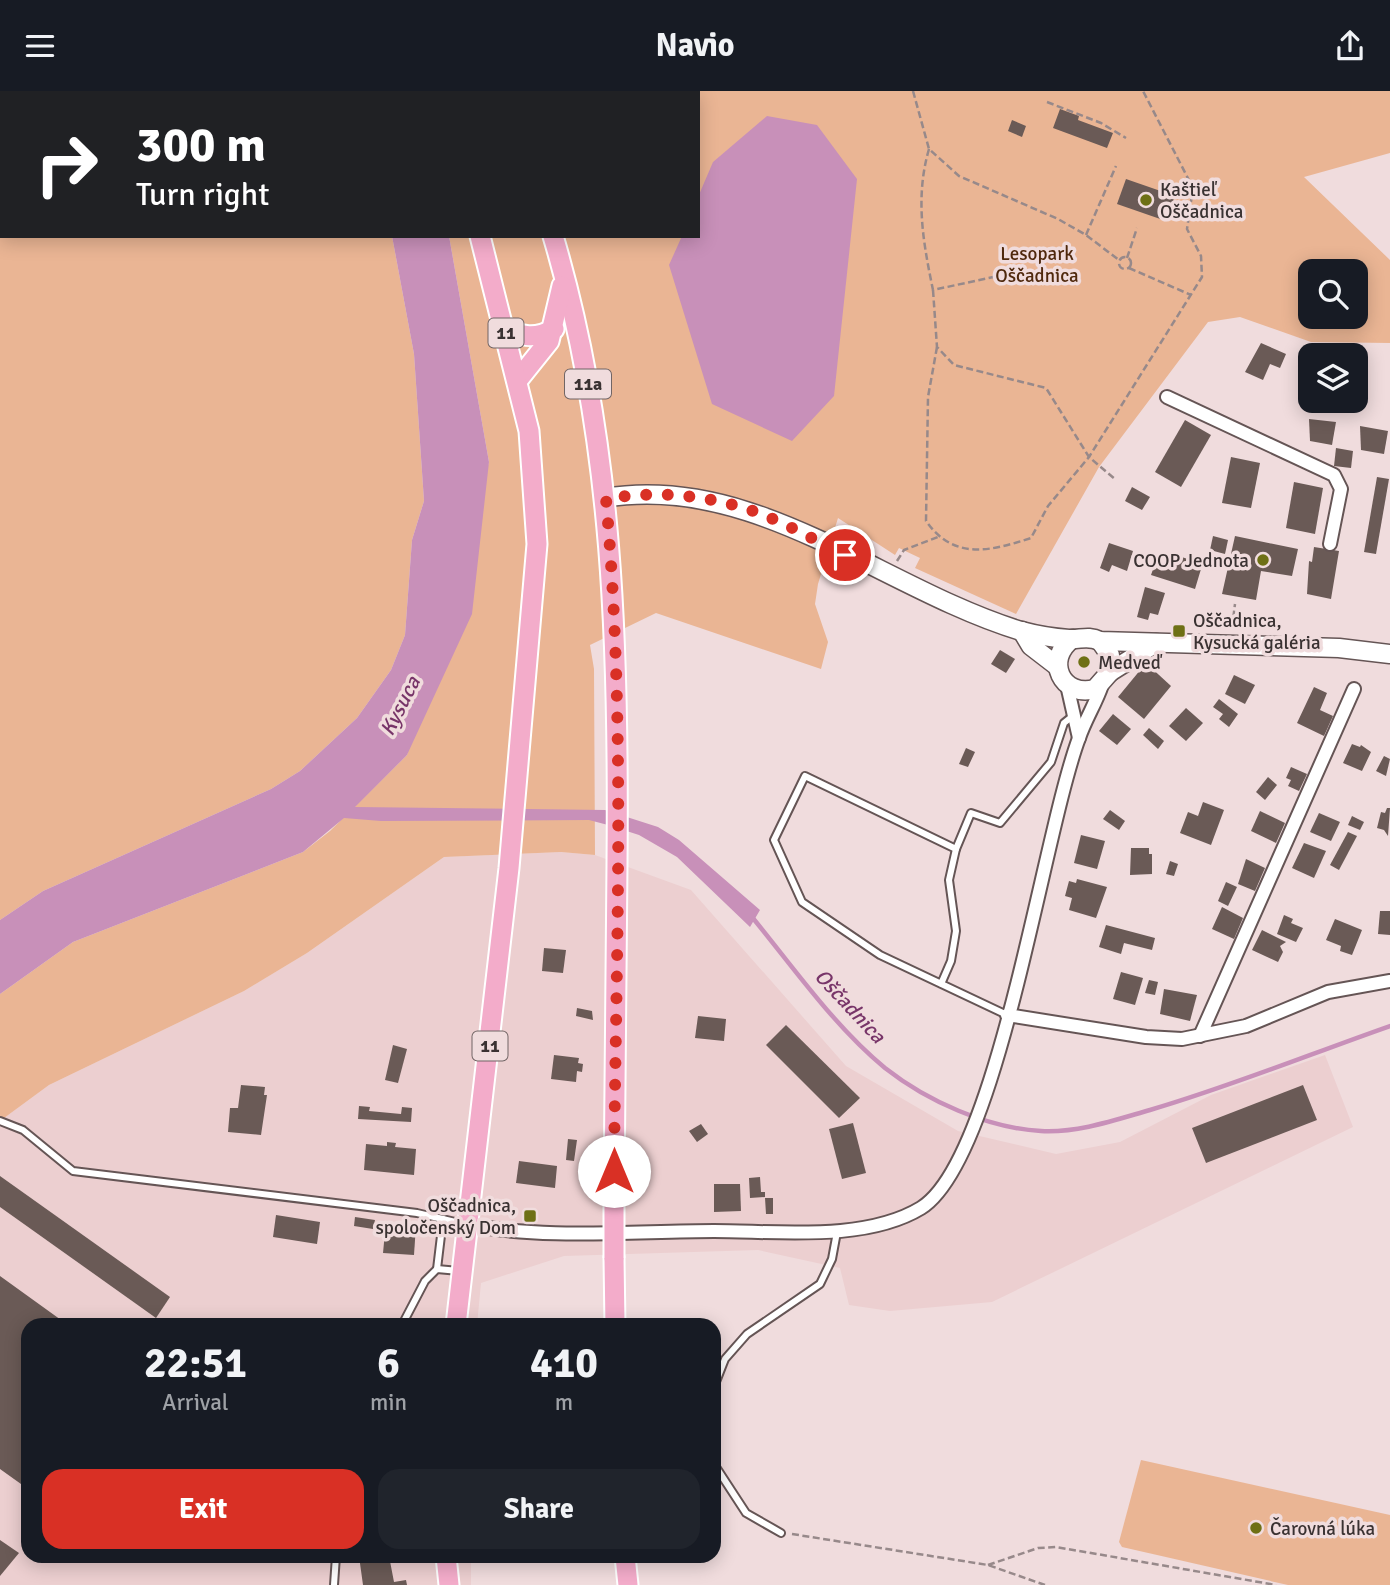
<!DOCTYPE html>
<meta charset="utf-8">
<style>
:root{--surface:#171b24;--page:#20242c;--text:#f1f3f6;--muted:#9ea1a6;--accent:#d93025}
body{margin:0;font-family:Signika,sans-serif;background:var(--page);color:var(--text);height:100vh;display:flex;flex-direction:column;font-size:26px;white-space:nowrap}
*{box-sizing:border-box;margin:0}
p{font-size:23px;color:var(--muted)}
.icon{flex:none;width:38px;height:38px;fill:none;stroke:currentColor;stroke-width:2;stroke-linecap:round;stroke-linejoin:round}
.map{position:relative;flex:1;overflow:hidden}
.sheet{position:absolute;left:21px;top:1227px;width:700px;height:245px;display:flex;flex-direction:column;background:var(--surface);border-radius:21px;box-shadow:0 4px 18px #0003}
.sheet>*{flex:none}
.hud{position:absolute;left:0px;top:0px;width:700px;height:147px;box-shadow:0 4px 18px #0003;background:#202124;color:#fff;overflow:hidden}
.fabs{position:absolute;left:1298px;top:168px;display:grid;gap:14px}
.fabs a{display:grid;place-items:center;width:70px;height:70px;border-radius:14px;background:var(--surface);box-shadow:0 4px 18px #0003;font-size:35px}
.pin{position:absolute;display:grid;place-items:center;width:60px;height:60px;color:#fff;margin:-30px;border:4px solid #fff;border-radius:50%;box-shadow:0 2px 7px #0007}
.me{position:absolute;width:77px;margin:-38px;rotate:0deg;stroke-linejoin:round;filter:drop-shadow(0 0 5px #0008)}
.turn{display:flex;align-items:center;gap:24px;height:147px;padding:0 21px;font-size:32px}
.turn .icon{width:91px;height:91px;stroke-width:2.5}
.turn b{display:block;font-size:49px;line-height:60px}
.eta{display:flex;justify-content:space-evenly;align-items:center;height:119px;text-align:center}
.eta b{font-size:42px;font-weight:700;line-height:49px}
.action{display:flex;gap:14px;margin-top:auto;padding:14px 21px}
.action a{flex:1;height:80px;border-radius:21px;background:var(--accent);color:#fff;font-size:28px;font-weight:700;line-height:80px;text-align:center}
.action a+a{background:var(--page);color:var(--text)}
header{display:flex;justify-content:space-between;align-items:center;height:91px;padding:0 21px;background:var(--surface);font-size:32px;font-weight:700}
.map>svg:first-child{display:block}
</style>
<header><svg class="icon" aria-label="menu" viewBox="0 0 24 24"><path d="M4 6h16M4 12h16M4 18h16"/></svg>Navio<svg class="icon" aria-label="share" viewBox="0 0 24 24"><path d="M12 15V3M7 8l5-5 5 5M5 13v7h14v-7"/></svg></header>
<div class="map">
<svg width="1390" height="1494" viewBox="0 0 1390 1494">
<rect width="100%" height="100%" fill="#f0dcdd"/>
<polygon fill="#eccfd0" points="561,761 595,764 691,799 846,975 958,1040 1056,1063 1120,1051 1211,1004 1325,964 1353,1036 992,1211 890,1220 849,1214 840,1177 758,1159 564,1165 481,1192 477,1234 28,1234 28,1465 471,1465 471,1494 0,1494 0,1030 49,994 244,900 307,862 444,766"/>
<g fill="#eab594" fill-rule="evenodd">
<polygon points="0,0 343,0 2,2 2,145 392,145 414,263 424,410 412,449 405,544 391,579 357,627 300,680 271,698 43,800 0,829"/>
<path d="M689 0H1390V62L1304 86 1390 169V252L1311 251 1240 226 1208 231 1099 376 1016 523 915 477 920 467 899 457 895 464 838 427 818 493 815 513 828 551 821 578 656 522 590 554 594 578 595 764 561 761 444 766 307 862 244 900 49 994 0 1030V903L73 851 303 761 330 740 407 664 489 371 449 145H698V2ZM1311 180H1356V226H1311Z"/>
<polygon points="1141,1369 1390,1424 1390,1494 1288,1494 1122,1456 1119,1451"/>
</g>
<g fill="#c890b9">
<polygon points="767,25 817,34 857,88 834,305 792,350 712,313 669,174 682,145 698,145 698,106 713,71"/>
<polygon points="392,145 449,145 489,371 472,523 407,664 355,716 605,719 658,736 679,749 760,819 750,836 677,766 639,744 608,734 589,729 381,730 344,727 303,761 73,851 0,903 0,829 43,800 271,698 300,680 357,627 391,579 405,544 412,449 424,410 414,263"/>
</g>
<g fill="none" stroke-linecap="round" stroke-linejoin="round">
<path stroke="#c890b9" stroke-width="4.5" d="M752 826C794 877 834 935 885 977 927 1010 987 1037 1041 1040 1078 1042 1115 1029 1150 1019 1232 995 1310 963 1390 935"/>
</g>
<g fill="#6a5a56">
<polygon points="1060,18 1079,25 1078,29 1113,42 1107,57 1053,37"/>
<polygon points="1012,29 1026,35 1022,46 1008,40"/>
<polygon points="1126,88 1175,105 1166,130 1117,113"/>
<polygon points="1261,252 1286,263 1280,277 1270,273 1263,289 1245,281"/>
<polygon points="1309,328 1336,331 1332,354 1310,350"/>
<polygon points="1185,329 1211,344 1181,396 1155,381"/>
<polygon points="1360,335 1388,340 1384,363 1361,359"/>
<polygon points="1336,357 1353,360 1351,377 1334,375"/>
<polygon points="1231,366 1260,372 1251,417 1222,412"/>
<polygon points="1377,386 1389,388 1376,463 1364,461"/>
<polygon points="1294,391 1323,397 1315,443 1286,437"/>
<polygon points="1132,396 1150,406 1142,419 1125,410"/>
<polygon points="1213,445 1228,449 1225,463 1210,459"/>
<polygon points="1235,445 1298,458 1292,485 1261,480 1256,509 1222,503"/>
<polygon points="1109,452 1133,460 1127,480 1112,474 1109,481 1100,477"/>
<polygon points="1314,456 1339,460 1331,508 1307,503 1309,470 1312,471"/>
<polygon points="1169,462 1191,469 1190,474 1201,478 1195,498 1151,484 1158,464 1168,467"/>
<polygon points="1145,496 1165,502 1158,524 1150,522 1148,529 1137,526"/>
<polygon points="1000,559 1015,568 1006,582 991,573"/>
<polygon points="1146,572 1171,595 1144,628 1118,606"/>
<polygon points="1234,584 1255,594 1245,613 1225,603"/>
<polygon points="1314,596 1327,602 1320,619 1333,625 1324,645 1297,632"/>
<polygon points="1219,608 1238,623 1229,636 1219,628 1223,623 1213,616"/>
<polygon points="1186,617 1203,632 1186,650 1169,635"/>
<polygon points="1113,623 1131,638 1117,654 1099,640"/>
<polygon points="1149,637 1164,650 1158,658 1143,644"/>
<polygon points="1352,653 1360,656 1361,654 1371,661 1362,680 1343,672"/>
<polygon points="966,657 975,661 968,676 959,673"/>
<polygon points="1384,665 1390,668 1386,685 1376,680"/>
<polygon points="1291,676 1307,683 1299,700 1288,695 1291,689 1286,687"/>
<polygon points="1268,686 1277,694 1265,709 1256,701"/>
<polygon points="1203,711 1224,719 1211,754 1180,742 1188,721 1198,725"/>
<polygon points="1387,717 1390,717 1388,745 1384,739 1377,737 1381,721 1385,722"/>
<polygon points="1110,719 1125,730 1119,739 1103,728"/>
<polygon points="1260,720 1285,732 1276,752 1251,740"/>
<polygon points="1319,722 1340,731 1331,750 1310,741"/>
<polygon points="1352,725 1364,731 1360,739 1348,734"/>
<polygon points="1348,741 1357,745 1339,779 1330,774"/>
<polygon points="1081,744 1105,750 1097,778 1074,772"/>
<polygon points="1304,752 1326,760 1314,787 1292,777"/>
<polygon points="1131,757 1149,757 1149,763 1152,763 1152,783 1130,784"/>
<polygon points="1246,768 1265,777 1255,800 1238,793"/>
<polygon points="1170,770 1178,773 1174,785 1166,783"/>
<polygon points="1077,788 1107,796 1096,827 1069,819 1072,807 1065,805 1069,790 1076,792"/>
<polygon points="1226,791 1237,796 1228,815 1218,810"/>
<polygon points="1222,816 1243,827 1234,848 1212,838"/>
<polygon points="1380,820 1390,820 1390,844 1378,843"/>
<polygon points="1284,824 1293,828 1291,832 1303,837 1296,851 1277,843"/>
<polygon points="1335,828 1362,839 1352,864 1340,860 1341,855 1326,849"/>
<polygon points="1106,834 1155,847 1152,859 1124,852 1121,863 1099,856"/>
<polygon points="1262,839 1286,851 1280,855 1283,861 1278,871 1252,859"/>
<polygon points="544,857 566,859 563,882 542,880"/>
<polygon points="1121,881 1143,887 1135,914 1113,908"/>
<polygon points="1149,889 1158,891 1155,904 1145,902"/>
<polygon points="1164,898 1197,904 1190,930 1160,923"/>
<polygon points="577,917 592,920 593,929 576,925"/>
<polygon points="698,925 726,928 724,950 695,947"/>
<polygon points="786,934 860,1007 839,1027 766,954"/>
<polygon points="393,954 407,958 398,992 385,989"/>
<polygon points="554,964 579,967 578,972 583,973 582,981 577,980 576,991 551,988"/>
<polygon points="241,994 265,996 264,1004 267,1004 261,1044 228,1041 230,1017 238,1017"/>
<polygon points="1303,994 1317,1029 1206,1072 1192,1037"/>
<polygon points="359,1015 370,1016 369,1020 401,1023 402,1016 412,1017 411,1031 358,1028"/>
<polygon points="853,1032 866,1082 842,1088 829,1038"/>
<polygon points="701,1033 708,1043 697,1051 689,1040"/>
<polygon points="568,1048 577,1049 574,1070 566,1069"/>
<polygon points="387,1051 396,1052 395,1056 416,1058 414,1084 364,1079 366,1053 387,1055"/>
<polygon points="519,1070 557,1075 555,1097 516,1092"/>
<polygon points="0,1085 170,1206 156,1227 0,1116"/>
<polygon points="760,1086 761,1101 765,1101 765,1106 750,1107 749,1087"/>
<polygon points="714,1093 740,1093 741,1120 714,1121"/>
<polygon points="765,1107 773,1107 773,1123 766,1123"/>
<polygon points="276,1124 320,1131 317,1153 273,1146"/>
<polygon points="355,1126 375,1129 373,1138 354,1135"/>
<polygon points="386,1131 416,1134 414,1164 383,1162"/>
<polygon points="0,1185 68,1234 28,1234 28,1398 0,1378"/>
<polygon points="0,1449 19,1462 0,1485"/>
<polygon points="359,1465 389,1465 394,1491 406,1489 407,1494 363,1494"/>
</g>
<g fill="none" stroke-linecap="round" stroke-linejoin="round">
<defs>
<g id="lane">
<polyline points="956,758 971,722 1000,732 1051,671 1064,632 1074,624"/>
<polyline points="941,893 951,870 956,840 949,789 956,758 805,685 774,749 802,811 880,864 1007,924"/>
<polyline points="0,1030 23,1039 73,1080 417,1122 464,1133"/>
<polyline points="437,1178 443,1128"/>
<polyline points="402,1234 425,1190 437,1178 459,1180"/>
<polyline points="714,1296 725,1268 747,1243 820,1193 832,1168 837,1141"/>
<polyline points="714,1373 746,1422 781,1442"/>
<polyline points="334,1494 336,1465"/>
</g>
<g id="street">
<polyline points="1167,306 1334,384 1341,398 1330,453"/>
<polyline points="1067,594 1079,647"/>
<polyline points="1007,924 1146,946 1182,948 1246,935 1328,901 1390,890"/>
<polyline points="1200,945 1354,598"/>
<path d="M466 1133C541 1149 636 1140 714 1140 777 1140 865 1151 921 1117 998 1069 1043 743 1079 647 1085 629 1096 612 1102 594"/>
</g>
<g id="secondary">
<path d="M605 407C756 382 883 498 1021 540 1036 544 1054 547 1069 548 1080 549 1088 544 1100 550L1339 557 1390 563"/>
<polyline points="1022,540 1031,555 1057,575"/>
<path d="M1072 548C1044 569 1062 607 1095 598L1110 581V564L1100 550"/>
<polyline points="1110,581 1156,552"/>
</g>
<g id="primary">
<polyline points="436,0 436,2"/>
<polyline points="499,0 500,2"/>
<path d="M553 145C614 350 619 561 617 773 616 884 615 995 614 1105"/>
<path d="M504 235C521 247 536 248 554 238"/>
<polyline points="517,290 549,250 562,195"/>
<polyline points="614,1167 615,1234"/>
<polyline points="456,1234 509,777 537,453 529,340 480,145"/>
<polyline points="446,1465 449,1494"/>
<polyline points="625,1465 628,1494"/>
</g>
</defs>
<use href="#lane" stroke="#655555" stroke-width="10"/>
<use href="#street" stroke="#655555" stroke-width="16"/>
<use href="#secondary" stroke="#655555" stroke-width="21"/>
<use href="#primary" stroke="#fff" stroke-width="23"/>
<g stroke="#97898a" stroke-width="2.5" stroke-dasharray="7 3.5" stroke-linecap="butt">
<polyline points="913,0 929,58 959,85 1058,128 1086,144 1119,169"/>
<polyline points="1047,11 1101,32 1126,47"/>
<path d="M929 58C915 106 923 151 933 199L1007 183"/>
<polyline points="1086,144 1116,75"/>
<circle cx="1125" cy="172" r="6"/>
<polyline points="1127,167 1137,137"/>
<polyline points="1129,177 1191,204"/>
<polyline points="933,199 937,256 954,274 1046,297 1089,366 1116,389"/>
<path d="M937 256 928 306 926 430C954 470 991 460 1031 447L1048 415 1089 366 1202 186 1201 165 1187 138 1193 97 1143 0"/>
<polyline points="897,470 904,459 938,446"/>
<polyline points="1232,537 1235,513"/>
<polyline points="792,1443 988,1474 1045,1494"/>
<polyline points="988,1474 1038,1457 1056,1456 1276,1494"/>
</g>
<use href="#lane" stroke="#fff" stroke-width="6"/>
<use href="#street" stroke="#fff" stroke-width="12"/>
<use href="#secondary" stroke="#fff" stroke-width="18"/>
<use href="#primary" stroke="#f3acca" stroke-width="19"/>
<defs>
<polyline id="primary-bridge" points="614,1167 614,1105"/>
</defs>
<use href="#primary-bridge" stroke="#fff" stroke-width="23" stroke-linecap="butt"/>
<use href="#primary-bridge" stroke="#f3acca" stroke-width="19"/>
</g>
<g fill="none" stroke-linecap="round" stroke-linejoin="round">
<path stroke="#d93025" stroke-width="12" stroke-dasharray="0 21.6" d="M614 1080C616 856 626 631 606 408 654 399 710 404 756 421 786 432 816 450 845 464"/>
</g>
<g fill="#6e7015" stroke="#f0dcdd" stroke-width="2.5">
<circle cx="1146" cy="109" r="7"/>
<circle cx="1263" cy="469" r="7"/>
<rect x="1172" y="533" width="14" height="14" rx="3.5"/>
<circle cx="1084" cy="571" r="7"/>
<rect x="523" y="1118" width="14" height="14" rx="3.5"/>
<circle cx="1256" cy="1437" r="7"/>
</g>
<g text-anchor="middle" stroke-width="7" stroke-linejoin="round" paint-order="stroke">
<g fill="#f0dcdd" stroke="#716565" stroke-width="2">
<rect x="488.5" y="227.5" width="35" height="29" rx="5"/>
<rect x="565" y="278.5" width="46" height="29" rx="5"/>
<rect x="472.5" y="940.5" width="35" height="29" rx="5"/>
</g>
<g font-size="18" font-weight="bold" fill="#3a3232">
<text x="506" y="248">11</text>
<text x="588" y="299">11a</text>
<text x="490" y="961">11</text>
</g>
<g font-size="19" fill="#3a3232" stroke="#f0dcdd" text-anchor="start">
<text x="1160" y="105">Kaštieľ<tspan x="1160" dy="22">Oščadnica</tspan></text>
<text x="1249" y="476" text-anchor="end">COOP Jednota</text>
<text x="1193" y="536">Oščadnica,<tspan x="1193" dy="22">Kysucká galéria</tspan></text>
<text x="1098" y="578">Medveď</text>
<text x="516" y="1121" text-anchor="end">Oščadnica,<tspan x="516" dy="22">spoločenský Dom</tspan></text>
<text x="1270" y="1444">Čarovná lúka</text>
</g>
<g font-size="19" fill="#4f280c" stroke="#f0dcdd">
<text x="1037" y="169">Lesopark<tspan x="1037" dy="22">Oščadnica</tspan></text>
</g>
<g font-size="21" font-style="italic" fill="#783569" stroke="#f0dcdd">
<text transform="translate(400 615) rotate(-63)" y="7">Kysuca</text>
<text transform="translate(850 915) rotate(47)" y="7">Oščadnica</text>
</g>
</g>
</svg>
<div class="fabs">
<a><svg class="icon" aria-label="search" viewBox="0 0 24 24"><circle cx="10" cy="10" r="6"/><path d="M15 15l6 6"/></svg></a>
<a><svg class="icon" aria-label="layers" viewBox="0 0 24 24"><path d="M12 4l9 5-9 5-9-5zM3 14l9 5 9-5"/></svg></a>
</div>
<div class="pin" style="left:845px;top:464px;background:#d93025"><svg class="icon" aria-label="arrive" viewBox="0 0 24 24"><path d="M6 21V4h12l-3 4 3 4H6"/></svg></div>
<svg class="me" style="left:614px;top:1080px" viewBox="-20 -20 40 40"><circle r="19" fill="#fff"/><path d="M0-13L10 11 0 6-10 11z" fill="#d93025"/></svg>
<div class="hud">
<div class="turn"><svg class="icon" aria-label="right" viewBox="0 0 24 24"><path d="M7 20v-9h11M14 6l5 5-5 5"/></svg><div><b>300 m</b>Turn right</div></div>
</div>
<section class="sheet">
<div class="eta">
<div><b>22:51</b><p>Arrival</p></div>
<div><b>6</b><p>min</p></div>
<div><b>410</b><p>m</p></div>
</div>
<div class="action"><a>Exit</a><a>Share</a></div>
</section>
</div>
